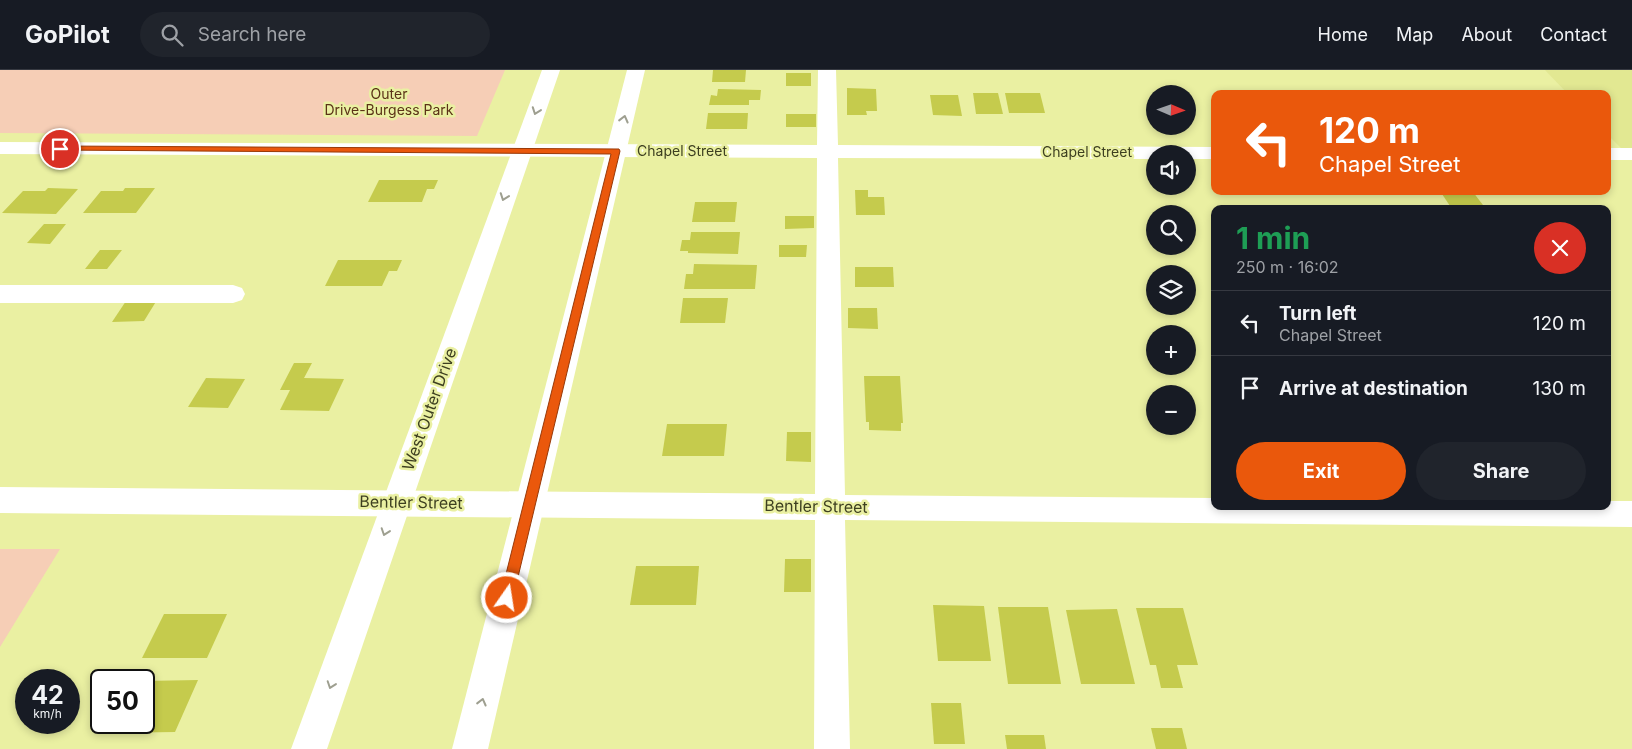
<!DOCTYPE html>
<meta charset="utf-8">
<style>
:root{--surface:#171b24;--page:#20242c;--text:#f1f3f6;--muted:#9ea1a6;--line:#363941;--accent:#ea580c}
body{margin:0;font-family:Inter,sans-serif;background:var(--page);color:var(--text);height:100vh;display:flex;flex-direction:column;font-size:19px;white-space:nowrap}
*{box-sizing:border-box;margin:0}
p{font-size:16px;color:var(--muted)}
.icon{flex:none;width:28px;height:28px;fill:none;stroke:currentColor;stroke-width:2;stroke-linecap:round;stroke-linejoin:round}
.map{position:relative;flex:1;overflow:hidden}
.sheet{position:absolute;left:1211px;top:135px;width:400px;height:305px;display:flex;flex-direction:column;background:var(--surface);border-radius:10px;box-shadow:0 2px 8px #0003}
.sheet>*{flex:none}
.hud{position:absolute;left:1211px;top:20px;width:400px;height:105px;border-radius:10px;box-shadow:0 2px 8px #0003;background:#ea580c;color:#fff;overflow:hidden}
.needle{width:32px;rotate:92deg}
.buttons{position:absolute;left:1146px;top:15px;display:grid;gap:10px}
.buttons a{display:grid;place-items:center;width:50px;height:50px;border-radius:50%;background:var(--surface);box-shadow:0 2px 8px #0003;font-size:25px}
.speed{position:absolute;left:15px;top:599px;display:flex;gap:10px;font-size:25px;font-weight:700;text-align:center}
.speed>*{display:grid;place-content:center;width:65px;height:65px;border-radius:50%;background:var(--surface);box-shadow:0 2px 8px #0003;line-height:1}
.speed small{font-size:12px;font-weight:400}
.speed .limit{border:2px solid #111;border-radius:8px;background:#fff;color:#111}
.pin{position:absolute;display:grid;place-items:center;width:42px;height:42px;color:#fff;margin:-21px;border:2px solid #fff;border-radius:50%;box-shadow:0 1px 5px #0007}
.me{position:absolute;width:55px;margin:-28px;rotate:13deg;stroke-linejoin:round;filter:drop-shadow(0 0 4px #0008)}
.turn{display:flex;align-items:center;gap:18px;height:105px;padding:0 25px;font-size:22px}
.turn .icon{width:65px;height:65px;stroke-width:2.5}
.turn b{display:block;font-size:35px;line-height:42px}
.round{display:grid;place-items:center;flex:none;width:52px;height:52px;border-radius:26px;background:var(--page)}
.summary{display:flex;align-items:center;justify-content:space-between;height:85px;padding:0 25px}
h1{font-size:30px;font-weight:700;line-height:38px;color:#1e9e55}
.button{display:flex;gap:10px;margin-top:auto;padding:10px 25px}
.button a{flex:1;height:58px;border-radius:30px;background:var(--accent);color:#fff;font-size:20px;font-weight:700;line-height:58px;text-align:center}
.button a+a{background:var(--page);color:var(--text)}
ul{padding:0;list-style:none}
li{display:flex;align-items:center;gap:15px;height:65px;padding:0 25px;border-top:1px solid var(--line)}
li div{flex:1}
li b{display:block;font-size:19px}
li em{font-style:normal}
header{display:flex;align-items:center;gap:30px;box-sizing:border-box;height:70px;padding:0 25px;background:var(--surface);border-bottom:1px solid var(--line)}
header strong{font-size:24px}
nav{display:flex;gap:28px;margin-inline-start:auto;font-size:18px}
.search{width:350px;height:45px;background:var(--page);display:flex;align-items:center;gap:12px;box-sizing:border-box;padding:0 18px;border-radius:28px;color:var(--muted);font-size:19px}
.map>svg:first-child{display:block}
</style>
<header>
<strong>GoPilot</strong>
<div class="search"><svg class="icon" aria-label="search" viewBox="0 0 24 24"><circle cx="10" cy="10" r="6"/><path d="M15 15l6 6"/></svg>Search here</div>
<nav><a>Home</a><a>Map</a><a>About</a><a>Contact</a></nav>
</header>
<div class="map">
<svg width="1632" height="679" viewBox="0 0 1632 679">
<rect width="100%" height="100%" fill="#eaf0a2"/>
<polygon fill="#e2e892" points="1545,0 1632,0 1632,80 1623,80 1608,65 1608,24 1568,24"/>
<g fill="#f6ceb6">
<polygon points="0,0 505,0 477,66 0,63"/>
<polygon points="0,479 60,479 0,577"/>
</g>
<g fill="#c5cb4d">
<polygon points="713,0 746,0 745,12 712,12"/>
<rect x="786" y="3" width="25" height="13"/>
<polygon points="847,18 876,19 877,41 866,41 867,45 847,45"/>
<polygon points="718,19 761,20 760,30 749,30 749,35 709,35 711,25 717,26"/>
<polygon points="973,23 998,23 1003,44 976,44"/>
<polygon points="1005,23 1040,23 1045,43 1009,43"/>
<polygon points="930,25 958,25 962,46 933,45"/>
<polygon points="708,43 748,43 747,59 706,59"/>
<rect x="786" y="44" width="30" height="13"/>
<polygon points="379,110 438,110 434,119 427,119 422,132 368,132"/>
<polygon points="48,118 78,119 56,144 2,143 23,121 45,121"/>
<polygon points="125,118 155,118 136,143 83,143 101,121 123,121"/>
<polygon points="855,120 868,120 868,127 884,127 885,145 856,145"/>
<polygon points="1440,121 1473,122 1486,139 1452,139"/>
<polygon points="695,132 737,132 735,152 692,152"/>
<polygon points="785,146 814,146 814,158 785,159"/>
<polygon points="44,154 66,154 50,174 27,173"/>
<polygon points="691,162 740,162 738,184 688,183 688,181 680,181 682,170 690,170"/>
<polygon points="779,175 807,175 806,187 779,187"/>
<polygon points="100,180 122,180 107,199 85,199"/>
<polygon points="338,190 402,190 397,201 389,201 382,216 325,216"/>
<polygon points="694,194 757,195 755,219 684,219 686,204 693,204"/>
<polygon points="855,197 893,197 894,217 855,217"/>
<polygon points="683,228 728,228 725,253 680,253"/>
<polygon points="157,230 144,251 112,252 126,231"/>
<polygon points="848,238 877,238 878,259 848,258"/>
<polygon points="294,293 312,293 304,308 344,309 329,341 280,340 290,320 280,320"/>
<polygon points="864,306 900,306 903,353 901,353 901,361 869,360 869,352 866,352"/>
<polygon points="206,308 245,309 228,338 188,337"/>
<polygon points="667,354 727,354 724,386 662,386"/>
<polygon points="787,362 811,362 811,392 786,391"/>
<polygon points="785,489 811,489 811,522 784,522"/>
<polygon points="636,496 699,496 696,535 630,535"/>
<polygon points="933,535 984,536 991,591 938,591"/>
<polygon points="998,537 1048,537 1061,614 1008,614"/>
<polygon points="1136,538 1183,538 1198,595 1177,595 1183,618 1161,618 1156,595 1150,595"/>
<polygon points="1117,539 1135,614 1081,614 1066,540"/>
<polygon points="164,544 227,544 207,588 142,588"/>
<polygon points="198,610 175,662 108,663 113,652 144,652 144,611"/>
<polygon points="931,633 961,633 965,674 934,674"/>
<polygon points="1151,658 1182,658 1187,679 1156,679"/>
<polygon points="1005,665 1044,665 1046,679 1007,679"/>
</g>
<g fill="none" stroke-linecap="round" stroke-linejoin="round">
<g fill="#fff" fill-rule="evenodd">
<polygon points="818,0 836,0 838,75 1215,77 1215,89 1188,89 1188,84 1155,84 1155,89 838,88 845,425 1215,428 1215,436 1608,436 1608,431 1632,431 1632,457 845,450 850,679 814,679 815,450 0,443 0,417 815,424 817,88 0,84 0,72 817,75"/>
<rect x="1608" y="78" width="24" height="12"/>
<polygon points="0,215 233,215 242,218 245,224 242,230 233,233 0,233"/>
</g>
<g fill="#fff" fill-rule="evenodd">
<polygon points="542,0 560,0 327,679 291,679"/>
<polygon points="627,0 645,0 488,679 452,679"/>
</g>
</g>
<defs><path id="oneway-chevron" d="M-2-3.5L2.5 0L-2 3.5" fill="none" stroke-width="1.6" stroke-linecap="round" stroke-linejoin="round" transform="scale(1.25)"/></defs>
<g stroke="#9e9f90">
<use href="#oneway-chevron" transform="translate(536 41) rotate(110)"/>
<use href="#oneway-chevron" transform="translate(624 49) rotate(-76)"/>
<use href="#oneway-chevron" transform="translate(504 127) rotate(110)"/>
<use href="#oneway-chevron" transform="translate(385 462) rotate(109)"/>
<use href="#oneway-chevron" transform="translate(331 615) rotate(109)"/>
<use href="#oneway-chevron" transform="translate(482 632) rotate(-76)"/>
</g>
<polygon fill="#ea580c" stroke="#983908" points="60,76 619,79 620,81 512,532 507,534 502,532 500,528 611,84 57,80 57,77"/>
<g text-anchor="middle" stroke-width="5" stroke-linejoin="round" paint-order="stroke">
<g font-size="14" fill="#5b3217" stroke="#eaf0a2">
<text x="389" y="29">Outer<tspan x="389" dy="16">Drive-Burgess Park</tspan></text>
</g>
<g font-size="14" fill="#3d3f20" stroke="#eaf0a2">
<text x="682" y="86">Chapel Street</text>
<text x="1087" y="87">Chapel Street</text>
</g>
<g font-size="16" fill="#3d3f20" stroke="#eaf0a2">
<text transform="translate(429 339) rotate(-70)" y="6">West Outer Drive</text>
<text transform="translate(411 432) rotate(1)" y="6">Bentler Street</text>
<text transform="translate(816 436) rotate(1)" y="6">Bentler Street</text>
</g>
</g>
</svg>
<div class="buttons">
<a><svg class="needle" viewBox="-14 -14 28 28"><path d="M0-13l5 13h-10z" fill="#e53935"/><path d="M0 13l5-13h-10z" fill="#9ea1a6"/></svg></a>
<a><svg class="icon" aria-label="sound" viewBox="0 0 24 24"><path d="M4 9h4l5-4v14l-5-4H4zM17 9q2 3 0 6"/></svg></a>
<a><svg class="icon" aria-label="search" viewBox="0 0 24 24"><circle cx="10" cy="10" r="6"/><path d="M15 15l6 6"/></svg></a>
<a><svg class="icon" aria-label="layers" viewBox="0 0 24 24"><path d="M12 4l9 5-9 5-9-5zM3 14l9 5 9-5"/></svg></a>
<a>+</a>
<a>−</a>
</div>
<div class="speed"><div>42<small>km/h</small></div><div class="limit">50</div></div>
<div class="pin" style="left:60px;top:79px;background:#d93025"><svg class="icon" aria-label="arrive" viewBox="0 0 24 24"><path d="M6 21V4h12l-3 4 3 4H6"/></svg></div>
<svg class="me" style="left:507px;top:528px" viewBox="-20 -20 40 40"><circle r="17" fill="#ea580c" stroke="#fff" stroke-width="3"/><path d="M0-11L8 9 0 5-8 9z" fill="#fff"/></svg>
<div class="hud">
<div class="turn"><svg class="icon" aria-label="left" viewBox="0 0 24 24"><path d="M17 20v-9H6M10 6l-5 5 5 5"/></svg><div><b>120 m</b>Chapel Street</div></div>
</div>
<section class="sheet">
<div class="summary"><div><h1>1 min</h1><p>250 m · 16:02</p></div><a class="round" style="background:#d93025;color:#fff"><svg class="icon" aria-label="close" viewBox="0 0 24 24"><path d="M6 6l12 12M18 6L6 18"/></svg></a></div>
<ul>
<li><svg class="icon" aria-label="left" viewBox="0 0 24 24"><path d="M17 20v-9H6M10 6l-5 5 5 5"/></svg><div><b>Turn left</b><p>Chapel Street</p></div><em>120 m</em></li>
<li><svg class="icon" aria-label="arrive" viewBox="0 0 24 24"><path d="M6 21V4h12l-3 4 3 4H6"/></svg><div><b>Arrive at destination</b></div><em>130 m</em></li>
</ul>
<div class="button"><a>Exit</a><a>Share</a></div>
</section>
</div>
